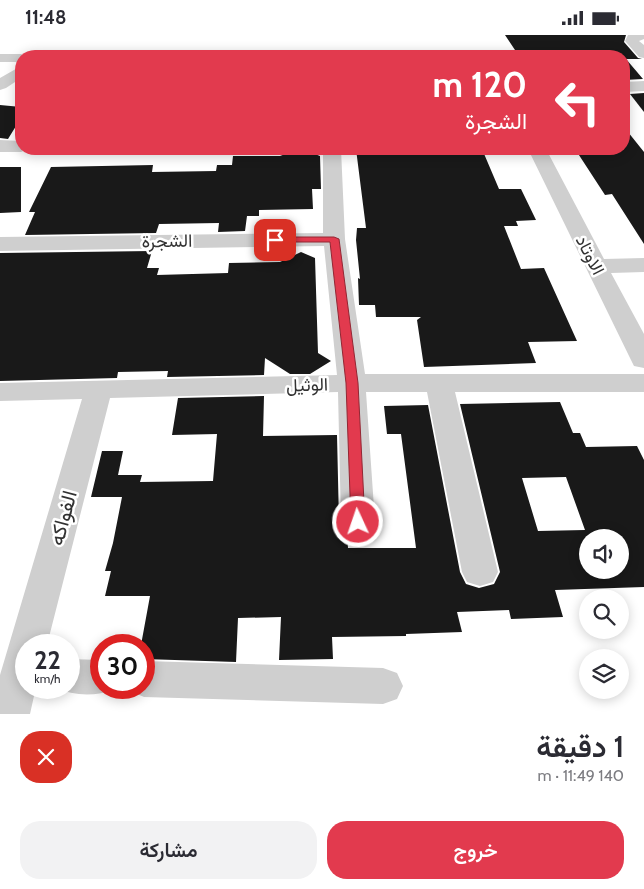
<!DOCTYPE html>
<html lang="ar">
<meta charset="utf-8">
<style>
:root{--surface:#fff;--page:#f2f2f3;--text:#2b2b33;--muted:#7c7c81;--accent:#e23a4e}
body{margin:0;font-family:Cabin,Vazirmatn,sans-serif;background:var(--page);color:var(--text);direction:rtl;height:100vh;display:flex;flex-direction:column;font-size:19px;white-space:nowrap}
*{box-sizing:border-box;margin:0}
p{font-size:16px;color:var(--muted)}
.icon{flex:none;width:28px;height:28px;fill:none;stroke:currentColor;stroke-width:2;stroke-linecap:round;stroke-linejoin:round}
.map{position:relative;height:679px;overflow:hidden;direction:ltr}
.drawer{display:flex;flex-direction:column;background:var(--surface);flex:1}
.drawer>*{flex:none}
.hud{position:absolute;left:15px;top:15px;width:615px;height:105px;border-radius:20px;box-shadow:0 2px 12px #0003;direction:rtl;background:#e23a4e;color:#fff;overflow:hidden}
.tools{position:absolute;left:579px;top:494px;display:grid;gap:10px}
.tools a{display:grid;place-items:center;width:50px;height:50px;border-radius:50%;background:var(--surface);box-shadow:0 2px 12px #0003;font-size:25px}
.speed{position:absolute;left:15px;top:599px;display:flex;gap:10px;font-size:25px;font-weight:700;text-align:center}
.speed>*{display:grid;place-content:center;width:65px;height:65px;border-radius:50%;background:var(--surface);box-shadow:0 2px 12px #0003;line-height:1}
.speed small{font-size:12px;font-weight:400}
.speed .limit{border:8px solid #d22;background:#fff;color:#111}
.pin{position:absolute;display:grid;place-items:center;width:42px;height:42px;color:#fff;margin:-21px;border-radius:10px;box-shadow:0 2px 8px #0006}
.me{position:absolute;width:55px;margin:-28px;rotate:357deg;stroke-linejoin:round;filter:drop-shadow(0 0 4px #0008)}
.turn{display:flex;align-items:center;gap:18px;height:105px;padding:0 20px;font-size:22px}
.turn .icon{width:65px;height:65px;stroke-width:2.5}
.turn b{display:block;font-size:35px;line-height:42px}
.round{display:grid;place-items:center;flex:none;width:52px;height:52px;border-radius:20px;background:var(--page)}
.summary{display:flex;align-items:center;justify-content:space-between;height:85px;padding:0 20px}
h1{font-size:30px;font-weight:600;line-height:38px}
.action{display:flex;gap:10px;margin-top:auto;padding:10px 20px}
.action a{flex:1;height:58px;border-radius:20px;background:var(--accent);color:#fff;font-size:20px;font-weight:600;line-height:58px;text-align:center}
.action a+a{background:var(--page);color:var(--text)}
.status{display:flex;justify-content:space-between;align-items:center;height:35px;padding:0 25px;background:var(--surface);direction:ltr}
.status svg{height:14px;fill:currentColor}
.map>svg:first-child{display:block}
</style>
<div class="status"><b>11:48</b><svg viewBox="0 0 49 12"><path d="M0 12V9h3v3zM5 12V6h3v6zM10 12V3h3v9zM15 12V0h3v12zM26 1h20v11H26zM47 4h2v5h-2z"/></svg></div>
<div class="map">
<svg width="644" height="679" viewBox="0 0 644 679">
<rect width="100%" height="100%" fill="#fff"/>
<g fill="#191919" fill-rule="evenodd">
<polygon points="505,0 626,0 624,7 638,23 642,24 626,24 643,44 624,45 624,21 519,21"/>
<polygon points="644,58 644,77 630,59"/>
<polygon points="0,70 21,72 21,92 16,91 8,104 0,103"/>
<polygon points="624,92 644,117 644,209 612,159 605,160 577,117 613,116 611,114 624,114"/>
<polygon points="356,114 482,114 499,154 521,154 536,185 516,186 518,191 504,191 521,234 544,233 577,306 528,307 536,328 424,332 417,285 421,282 376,282 375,270 359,270 358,243 360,244 356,205 357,193 366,193"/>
<polygon points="307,116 320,121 321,154 312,154 313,174 259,175 259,181 247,181 245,196 218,197 219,188 159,189 156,198 25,200 35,177 29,177 51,132 153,130 152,137 216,136 217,130 232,130 233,121 280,121 288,118 294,120"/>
<polygon points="0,132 21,132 21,177 0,178"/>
<polygon points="152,216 147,233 159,233 157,240 228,238 229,228 280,227 301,217 315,223 318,318 331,326 310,339 290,339 265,323 264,340 167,342 168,336 118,337 117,343 0,346 0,218"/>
<path d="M264 361 263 401 337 400 339 487 347 498 348 513H416L401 399H387L384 371 428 370 460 537 466 549 479 553 494 549 500 537 460 369 560 367 573 398H580L586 412 637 411 644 425V552L555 555 563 582 511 584 509 575 457 577 462 597 406 599V601L332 602 333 624 279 625 281 582 238 583 236 627 144 624V610H141L150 561H105L111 536H105L113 508 122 462H91L102 416H123L118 440H142L140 447 213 446 217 399 172 400 178 363ZM566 442 585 495 538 496 522 443ZM588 502H620V535H588Z"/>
</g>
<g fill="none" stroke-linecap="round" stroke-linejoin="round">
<g fill="#cfcfcf" fill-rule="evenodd">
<polygon points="628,0 644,0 644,4 639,6 644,10 644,23 639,22 625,6"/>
<polygon points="483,15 488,16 490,19 489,21 276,21 278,18 283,17"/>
<polygon points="0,19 21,19 27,21 21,21 21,27 0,27"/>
<polygon points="21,31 21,43 6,53 0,55 0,43"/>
<polygon points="644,46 644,56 624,57 624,47"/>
<polygon points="0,105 21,106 21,114 28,114 21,117 0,117"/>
<polygon points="323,114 341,114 345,204 365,339 644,339 644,357 455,357 498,537 493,547 480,551 467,547 462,537 427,357 366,357 375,487 370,496 358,499 346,496 341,487 338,357 110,363 47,610 26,610 26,652 36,652 30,679 0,679 0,640 82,364 0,366 0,348 337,340 324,211 0,216 0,202 323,198"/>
<polygon points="528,114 546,114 604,224 644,223 644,237 611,238 644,299 644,333 634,331 631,325"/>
<path d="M69 624 101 625V652H116L115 654C95 662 75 661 55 653L69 652Z"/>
<polygon points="144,626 383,633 397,638 403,651 397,664 383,669 144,662 130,656 128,652 144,652"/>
</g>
</g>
<polygon fill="#e23a4e" stroke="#932633" points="275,202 334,202 339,204 358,348 365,487 363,491 358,492 353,491 351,487 346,348 330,207 272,207 270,205"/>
<g text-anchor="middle" stroke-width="5" stroke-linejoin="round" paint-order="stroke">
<g font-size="18" fill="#323232" stroke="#fff">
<text transform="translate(167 206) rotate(-1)" y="6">الشجرة</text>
<text transform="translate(590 220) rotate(63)" y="6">الاوتاد</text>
<text transform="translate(307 350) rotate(-2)" y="6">الوثيل</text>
</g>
<g font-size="21" fill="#323232" stroke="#fff">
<text transform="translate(63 483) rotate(-75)" y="7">الفواكه</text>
</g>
</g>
</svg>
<div class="tools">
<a><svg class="icon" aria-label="sound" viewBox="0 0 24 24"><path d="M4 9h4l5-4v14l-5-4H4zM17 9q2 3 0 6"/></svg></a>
<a><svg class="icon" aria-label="search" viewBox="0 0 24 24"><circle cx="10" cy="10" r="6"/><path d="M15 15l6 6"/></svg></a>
<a><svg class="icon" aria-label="layers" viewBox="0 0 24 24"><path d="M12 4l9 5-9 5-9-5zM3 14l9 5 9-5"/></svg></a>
</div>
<div class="speed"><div>22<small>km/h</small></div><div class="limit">30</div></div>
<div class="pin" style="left:275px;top:205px;background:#d93025"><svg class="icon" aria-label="arrive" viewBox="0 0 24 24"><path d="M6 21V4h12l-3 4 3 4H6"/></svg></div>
<svg class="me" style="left:358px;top:487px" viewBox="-20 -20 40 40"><circle r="17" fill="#e23a4e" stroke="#fff" stroke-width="3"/><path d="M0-11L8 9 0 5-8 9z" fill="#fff"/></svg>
<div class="hud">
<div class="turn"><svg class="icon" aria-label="left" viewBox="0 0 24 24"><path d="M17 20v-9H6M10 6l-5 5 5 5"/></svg><div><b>120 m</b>الشجرة</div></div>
</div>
</div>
<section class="drawer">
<div class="summary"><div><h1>1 دقيقة</h1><p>140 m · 11:49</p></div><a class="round" style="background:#d93025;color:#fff"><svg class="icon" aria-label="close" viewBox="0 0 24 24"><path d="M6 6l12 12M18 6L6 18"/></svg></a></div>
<div class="action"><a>خروج</a><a>مشاركة</a></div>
</section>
